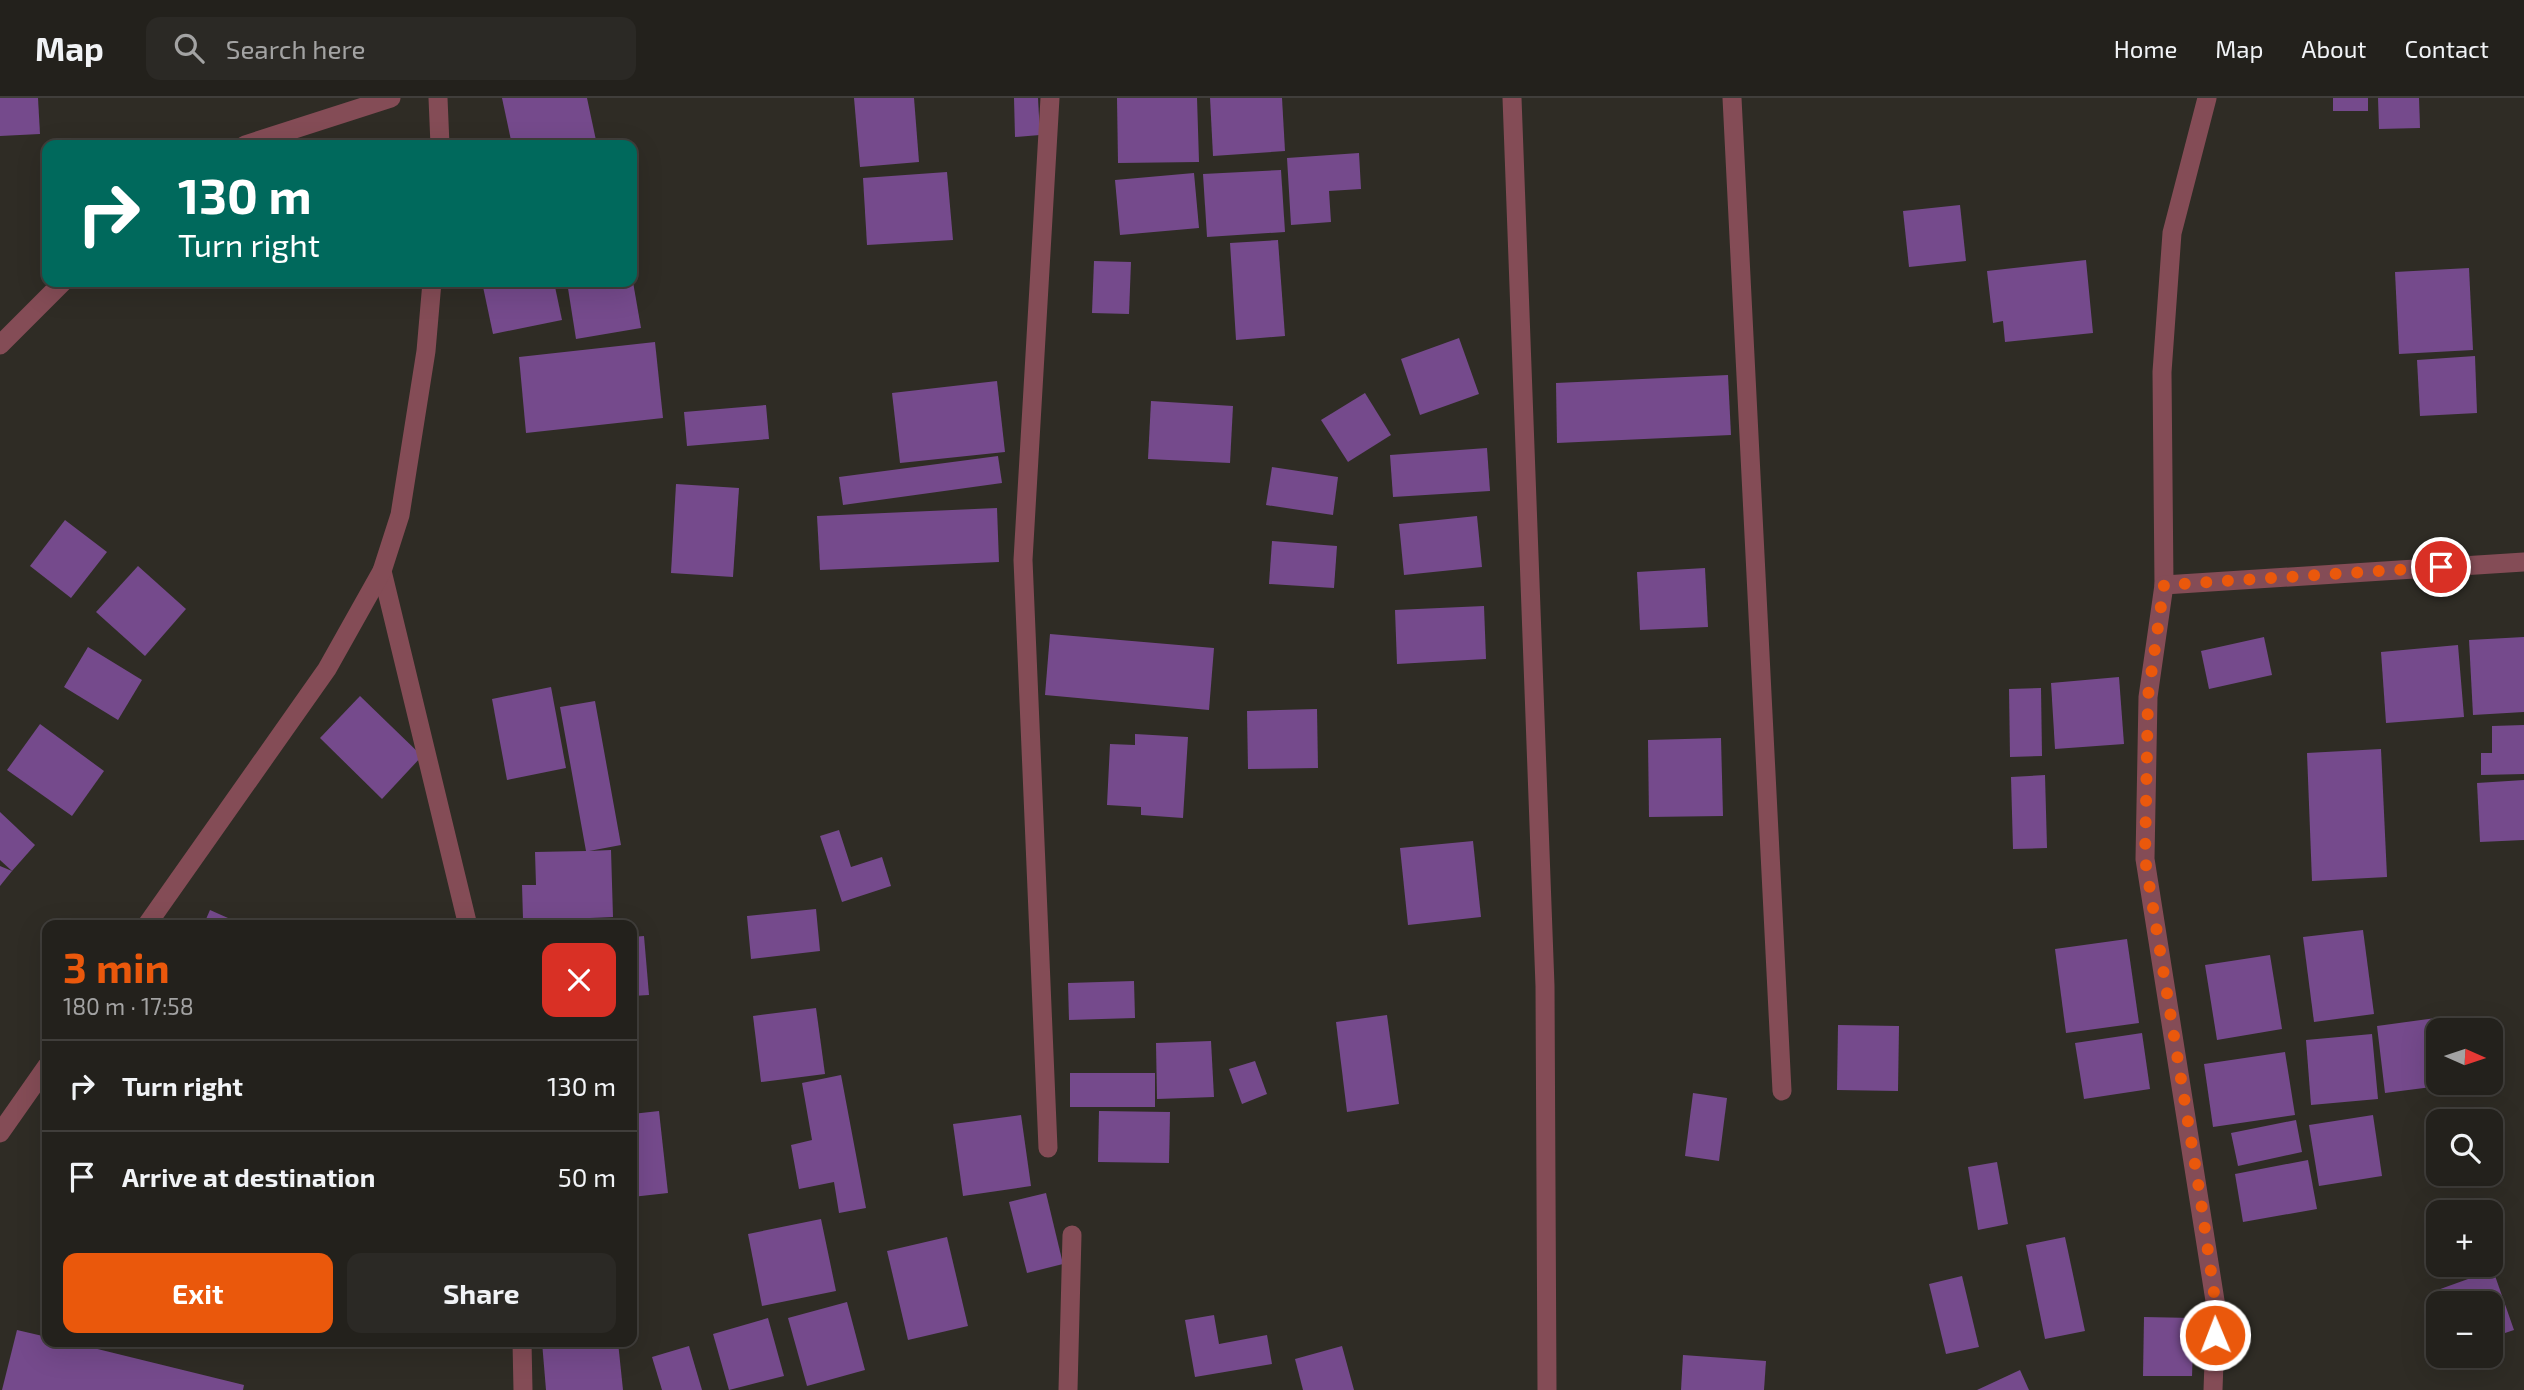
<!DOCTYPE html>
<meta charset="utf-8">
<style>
:root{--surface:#23211c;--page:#2b2925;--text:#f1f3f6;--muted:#a3a3a3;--line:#403e3b;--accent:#ea580c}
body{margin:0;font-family:"Exo 2",sans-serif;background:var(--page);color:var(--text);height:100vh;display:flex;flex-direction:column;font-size:26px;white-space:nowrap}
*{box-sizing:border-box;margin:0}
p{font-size:23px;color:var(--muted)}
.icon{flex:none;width:38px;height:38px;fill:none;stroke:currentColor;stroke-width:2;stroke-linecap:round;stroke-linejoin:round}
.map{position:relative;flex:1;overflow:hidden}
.drawer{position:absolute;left:42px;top:822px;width:595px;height:427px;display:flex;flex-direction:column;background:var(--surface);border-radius:14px;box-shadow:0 7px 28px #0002,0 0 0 2px var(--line)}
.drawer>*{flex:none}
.hud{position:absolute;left:42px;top:42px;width:595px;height:147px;border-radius:14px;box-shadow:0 7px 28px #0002,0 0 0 2px var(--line);background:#00695c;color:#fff;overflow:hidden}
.needle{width:46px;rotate:93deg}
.fabs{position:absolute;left:2426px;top:920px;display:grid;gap:14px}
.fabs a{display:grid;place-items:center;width:77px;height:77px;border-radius:14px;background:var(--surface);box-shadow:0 7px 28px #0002,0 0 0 2px var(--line);font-size:35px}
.pin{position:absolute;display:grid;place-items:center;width:60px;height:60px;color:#fff;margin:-30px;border:4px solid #fff;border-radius:50%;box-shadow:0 2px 7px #0007}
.me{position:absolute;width:77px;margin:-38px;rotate:359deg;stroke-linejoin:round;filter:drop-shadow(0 0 5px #0008)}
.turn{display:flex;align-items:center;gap:24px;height:147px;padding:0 21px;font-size:32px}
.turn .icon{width:91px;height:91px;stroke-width:2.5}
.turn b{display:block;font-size:49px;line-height:60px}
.round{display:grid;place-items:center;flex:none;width:74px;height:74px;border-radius:14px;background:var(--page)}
.head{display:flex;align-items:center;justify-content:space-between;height:119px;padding:0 21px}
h1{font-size:42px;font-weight:700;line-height:52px;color:var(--accent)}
.action{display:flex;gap:14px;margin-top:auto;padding:14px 21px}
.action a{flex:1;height:80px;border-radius:14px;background:var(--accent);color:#fff;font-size:28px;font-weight:700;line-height:80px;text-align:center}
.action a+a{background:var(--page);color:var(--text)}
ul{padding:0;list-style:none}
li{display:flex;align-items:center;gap:21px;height:91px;padding:0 21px;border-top:2px solid var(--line)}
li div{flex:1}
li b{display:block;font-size:26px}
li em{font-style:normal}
header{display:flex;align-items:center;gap:42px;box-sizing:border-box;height:98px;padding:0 35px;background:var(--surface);border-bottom:2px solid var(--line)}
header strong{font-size:33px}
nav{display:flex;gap:38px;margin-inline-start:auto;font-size:24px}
.search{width:490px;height:63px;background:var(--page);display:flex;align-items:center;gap:18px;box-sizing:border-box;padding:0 24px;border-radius:14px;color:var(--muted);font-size:26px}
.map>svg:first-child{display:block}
</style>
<header>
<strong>Map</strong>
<div class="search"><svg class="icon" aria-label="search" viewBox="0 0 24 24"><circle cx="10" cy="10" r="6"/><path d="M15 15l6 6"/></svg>Search here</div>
<nav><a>Home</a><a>Map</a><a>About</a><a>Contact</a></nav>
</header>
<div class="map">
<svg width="2524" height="1292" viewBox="0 0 2524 1292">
<rect width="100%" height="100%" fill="#2f2c25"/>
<g fill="#754a8c">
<polygon points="0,0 38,0 40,36 0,38"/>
<polygon points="502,0 587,0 597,47 512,47"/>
<polygon points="854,0 914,0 919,64 860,69"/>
<polygon points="1014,0 1038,0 1040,37 1015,39"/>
<polygon points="1117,0 1197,0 1199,64 1118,65"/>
<polygon points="1210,0 1282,0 1285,53 1213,58"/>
<rect x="2333" y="0" width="35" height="13"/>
<polygon points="2378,0 2419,0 2420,30 2379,31"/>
<polygon points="1359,55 1361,91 1329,93 1331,124 1291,127 1287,60"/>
<polygon points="1281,72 1285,134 1207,139 1203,76"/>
<polygon points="947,74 953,142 867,147 863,80"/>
<polygon points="1194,75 1199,130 1120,137 1115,82"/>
<polygon points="1960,107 1966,163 1909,169 1903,113"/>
<polygon points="1278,142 1285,238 1236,242 1230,145"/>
<polygon points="2086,162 2093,235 2005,244 2003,223 1993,225 1987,173"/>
<polygon points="1094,163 1131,164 1129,216 1092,215"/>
<polygon points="2469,170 2473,252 2399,256 2395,174"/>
<polygon points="482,184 554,184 562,222 493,236"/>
<polygon points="567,184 633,184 641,230 576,241"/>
<polygon points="1459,240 1479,296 1420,317 1401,261"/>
<polygon points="655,244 663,320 526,335 519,259"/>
<polygon points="2475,258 2477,315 2420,318 2417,262"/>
<polygon points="1728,277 1731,337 1557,345 1556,285"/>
<polygon points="997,283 1005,354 900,365 892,295"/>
<polygon points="1365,295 1391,337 1348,364 1321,322"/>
<polygon points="1151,303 1233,308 1230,365 1148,361"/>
<polygon points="766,307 769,341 687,348 684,314"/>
<polygon points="1487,350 1490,393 1393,399 1390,357"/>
<polygon points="998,358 1002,385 843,407 839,379"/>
<polygon points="1272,369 1338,379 1333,417 1266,407"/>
<polygon points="676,386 739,390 733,479 671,475"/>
<polygon points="997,410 999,464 820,472 817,418"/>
<polygon points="1477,418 1482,469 1404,477 1399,426"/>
<polygon points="65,422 107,454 71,500 30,468"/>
<polygon points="1272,443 1337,448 1334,490 1269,486"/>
<polygon points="138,468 186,511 145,558 96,514"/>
<polygon points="1705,470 1708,529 1640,532 1637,474"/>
<polygon points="1484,508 1486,561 1397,566 1395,512"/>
<polygon points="1050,536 1214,550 1209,612 1045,597"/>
<polygon points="2264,539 2272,577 2209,591 2201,553"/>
<polygon points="2524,539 2524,614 2473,617 2469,542"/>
<polygon points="2458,547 2464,619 2386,625 2381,554"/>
<polygon points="88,549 142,582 118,622 64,589"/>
<polygon points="2119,579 2124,646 2055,651 2051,585"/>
<polygon points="551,589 566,670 507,682 492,601"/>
<polygon points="2041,590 2042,658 2010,659 2009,591"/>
<polygon points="360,598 422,658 382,701 320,640"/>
<polygon points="595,603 621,747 589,753 611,752 613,819 590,820 590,828 546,828 546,820 523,821 522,787 536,787 535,754 586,753 560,609"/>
<polygon points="1317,611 1318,670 1248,671 1247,613"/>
<polygon points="40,626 104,673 72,718 7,672"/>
<polygon points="2524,627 2524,676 2481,677 2481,655 2492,655 2492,628"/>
<polygon points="1135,636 1188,639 1183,720 1141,717 1141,709 1107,707 1110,646 1135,647"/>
<polygon points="1721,640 1723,718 1649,719 1648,642"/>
<polygon points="2381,651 2387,779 2312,783 2307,655"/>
<polygon points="2045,677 2047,750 2013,751 2011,679"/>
<polygon points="2524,682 2524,742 2480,744 2477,685"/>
<polygon points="0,714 35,747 12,773 0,762"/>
<polygon points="839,732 851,769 882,759 891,788 842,804 820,738"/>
<polygon points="1473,743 1481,819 1408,827 1400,750"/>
<polygon points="0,768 12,773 0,788"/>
<polygon points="816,811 820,853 751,861 747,818"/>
<polygon points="210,812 246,828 203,828"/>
<polygon points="2363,832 2374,916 2314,924 2303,839"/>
<polygon points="644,838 649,897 632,898 632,839"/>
<polygon points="2127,841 2139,925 2066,935 2055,851"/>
<polygon points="2270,857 2282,931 2217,942 2205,867"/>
<polygon points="1134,883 1135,920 1069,922 1068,885"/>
<polygon points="816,910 825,976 761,984 753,918"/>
<polygon points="1387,917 1399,1006 1347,1014 1336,924"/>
<polygon points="2443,919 2444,933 2438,933 2438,985 2447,987 2385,995 2377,928"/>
<polygon points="1838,927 1899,928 1898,993 1837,992"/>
<polygon points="2142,935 2150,991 2084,1001 2075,945"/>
<polygon points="2372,936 2378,1001 2311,1007 2306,942"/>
<polygon points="1211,943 1214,999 1157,1001 1156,945"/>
<polygon points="2285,954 2295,1017 2213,1029 2204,966"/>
<polygon points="1255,963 1267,996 1242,1006 1229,971"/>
<rect x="1070" y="975" width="85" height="34"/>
<polygon points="841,977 866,1110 839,1115 834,1084 799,1091 791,1047 812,1042 802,985"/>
<polygon points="1693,995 1727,1000 1719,1063 1685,1058"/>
<polygon points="659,1013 668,1095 632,1099 632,1016"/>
<polygon points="1099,1013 1170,1014 1169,1065 1098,1064"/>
<polygon points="1021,1017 1031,1088 963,1098 953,1026"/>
<polygon points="2373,1017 2382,1078 2319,1088 2309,1027"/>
<polygon points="2296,1022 2302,1054 2238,1068 2231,1035"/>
<polygon points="2308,1062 2317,1111 2243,1124 2235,1076"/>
<polygon points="1997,1064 2008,1126 1978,1132 1968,1069"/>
<polygon points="1046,1095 1063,1166 1027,1175 1009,1104"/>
<polygon points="821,1121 836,1193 762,1208 748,1136"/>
<polygon points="947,1139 968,1228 908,1242 887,1153"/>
<polygon points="2065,1139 2085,1233 2045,1241 2026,1147"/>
<polygon points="2493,1172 2514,1232 2490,1240 2490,1206 2436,1206 2432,1194"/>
<polygon points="1962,1178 1979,1249 1946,1256 1929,1186"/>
<polygon points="847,1204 865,1272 807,1288 788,1220"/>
<polygon points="1214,1217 1219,1246 1267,1237 1272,1266 1195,1279 1185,1222"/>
<polygon points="2144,1219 2194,1220 2192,1278 2143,1278"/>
<polygon points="768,1220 784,1278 729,1292 713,1236"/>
<polygon points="17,1232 47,1239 47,1244 69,1244 244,1287 243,1292 2,1292"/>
<polygon points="542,1244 618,1244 623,1292 546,1292"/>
<polygon points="689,1248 702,1292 662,1292 652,1259"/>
<polygon points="1342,1248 1354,1292 1303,1292 1295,1261"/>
<polygon points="1683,1257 1766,1263 1764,1292 1681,1292"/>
<polygon points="2020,1272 2029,1292 1977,1292"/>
</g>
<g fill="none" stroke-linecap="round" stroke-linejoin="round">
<g stroke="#844c56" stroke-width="19">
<polyline points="438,0 440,47"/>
<polyline points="1512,0 1545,888 1547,1292"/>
<polyline points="1732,0 1782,993"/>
<polyline points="2207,0 2172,135 2162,274 2164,487 2148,599 2145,761 2216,1209 2213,1292"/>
<polyline points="245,47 391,0"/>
<polyline points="0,247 63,184"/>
<polyline points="382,473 468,828"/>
<polyline points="2164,487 2524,464"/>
<polyline points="146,828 327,571 382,473 400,417 426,253 432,184"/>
<polyline points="0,1035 47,968"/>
<polyline points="1048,1050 1023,462 1050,0"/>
<polyline points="522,1244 523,1292"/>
<polyline points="1068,1292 1072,1137"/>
</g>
</g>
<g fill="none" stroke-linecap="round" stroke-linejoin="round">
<polyline stroke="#ea580c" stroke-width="12" stroke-dasharray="0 21.6" points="2215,1237 2216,1209 2200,1097 2145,761 2148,598 2164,487 2441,469"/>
</g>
</svg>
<div class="fabs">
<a><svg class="needle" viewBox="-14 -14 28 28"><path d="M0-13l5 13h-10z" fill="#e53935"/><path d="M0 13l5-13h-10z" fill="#a3a3a3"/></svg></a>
<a><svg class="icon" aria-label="search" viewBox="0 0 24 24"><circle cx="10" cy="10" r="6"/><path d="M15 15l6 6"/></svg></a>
<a>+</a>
<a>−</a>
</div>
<div class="pin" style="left:2441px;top:469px;background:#d93025"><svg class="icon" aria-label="arrive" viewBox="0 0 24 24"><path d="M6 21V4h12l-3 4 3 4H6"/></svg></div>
<svg class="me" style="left:2215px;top:1237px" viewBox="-20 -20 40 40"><circle r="17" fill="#ea580c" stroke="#fff" stroke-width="3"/><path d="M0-11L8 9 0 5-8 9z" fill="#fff"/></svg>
<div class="hud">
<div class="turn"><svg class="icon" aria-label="right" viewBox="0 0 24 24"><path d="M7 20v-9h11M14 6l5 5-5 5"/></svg><div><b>130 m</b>Turn right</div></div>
</div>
<section class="drawer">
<div class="head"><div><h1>3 min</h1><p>180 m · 17:58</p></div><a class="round" style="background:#d93025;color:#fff"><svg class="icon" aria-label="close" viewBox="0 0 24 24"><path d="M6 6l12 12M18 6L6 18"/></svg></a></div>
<ul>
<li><svg class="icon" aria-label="right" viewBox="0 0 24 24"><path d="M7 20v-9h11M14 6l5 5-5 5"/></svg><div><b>Turn right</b></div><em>130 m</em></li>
<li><svg class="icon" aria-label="arrive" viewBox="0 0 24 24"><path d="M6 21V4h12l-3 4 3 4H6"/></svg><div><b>Arrive at destination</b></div><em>50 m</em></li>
</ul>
<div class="action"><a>Exit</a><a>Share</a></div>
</section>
</div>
